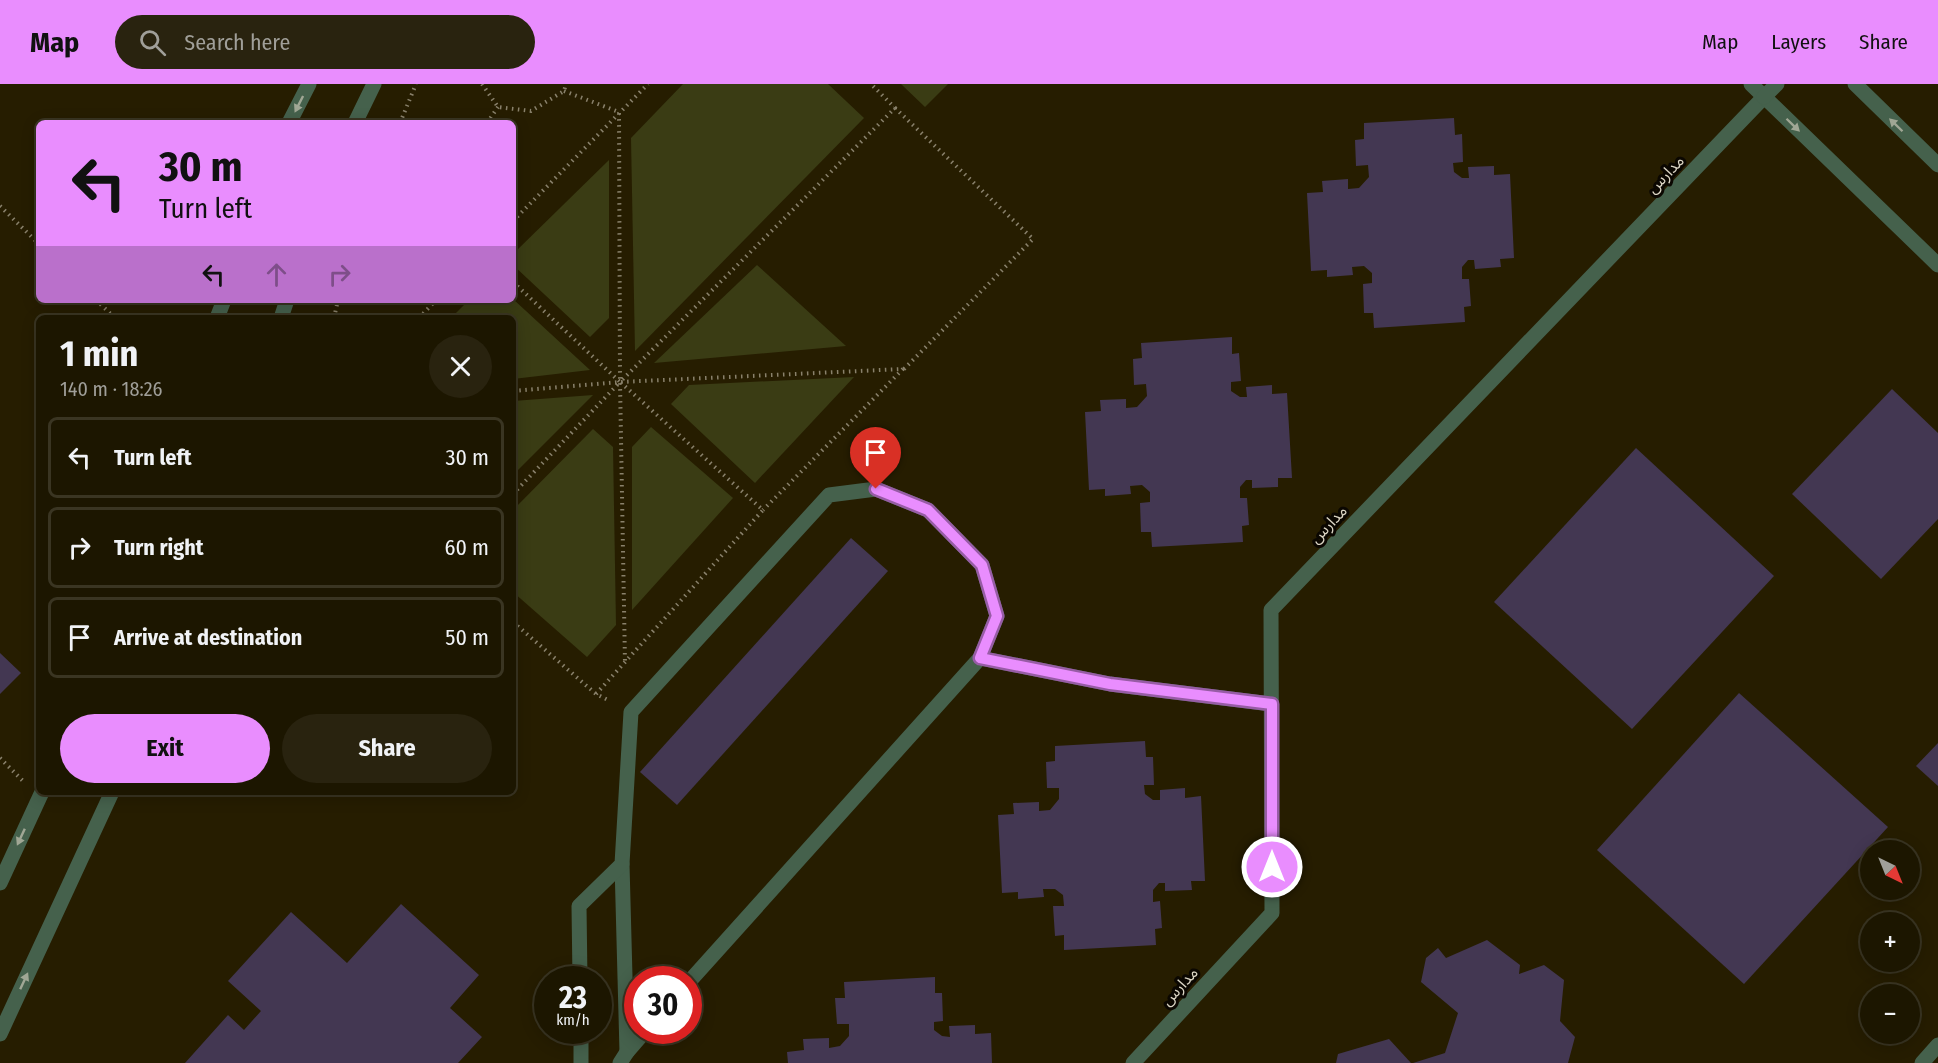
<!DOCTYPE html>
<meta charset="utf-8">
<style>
:root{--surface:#1c1600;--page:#29230f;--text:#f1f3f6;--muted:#a09f99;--line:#3a3522;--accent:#e98dfe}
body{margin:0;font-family:"Fira Sans Condensed","Noto Sans Arabic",sans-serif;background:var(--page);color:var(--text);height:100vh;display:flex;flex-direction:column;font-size:22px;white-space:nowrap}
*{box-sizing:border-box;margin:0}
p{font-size:20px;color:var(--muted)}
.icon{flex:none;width:33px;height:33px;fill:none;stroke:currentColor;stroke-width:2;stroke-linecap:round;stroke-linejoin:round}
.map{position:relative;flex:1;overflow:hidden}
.side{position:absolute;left:36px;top:231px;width:480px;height:480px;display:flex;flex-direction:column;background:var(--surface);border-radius:9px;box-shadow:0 3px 15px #0003,0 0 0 2px var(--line)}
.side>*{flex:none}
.top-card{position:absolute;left:36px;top:36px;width:480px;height:183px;border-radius:9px;box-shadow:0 3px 15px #0003,0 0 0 2px var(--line);background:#e98dfe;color:#111;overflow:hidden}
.needle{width:39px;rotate:137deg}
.controls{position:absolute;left:1860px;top:756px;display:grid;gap:12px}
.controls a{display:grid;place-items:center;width:60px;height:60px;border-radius:50%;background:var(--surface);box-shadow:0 3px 15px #0003,0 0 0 2px var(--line);font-size:30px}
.speed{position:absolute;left:534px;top:882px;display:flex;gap:12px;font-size:30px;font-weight:700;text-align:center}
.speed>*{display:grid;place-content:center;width:78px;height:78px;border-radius:50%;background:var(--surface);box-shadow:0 3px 15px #0003,0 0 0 2px var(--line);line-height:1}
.speed small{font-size:15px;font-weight:400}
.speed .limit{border:9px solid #d22;background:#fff;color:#111}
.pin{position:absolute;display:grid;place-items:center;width:51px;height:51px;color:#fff;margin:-62px -26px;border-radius:50% 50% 50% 0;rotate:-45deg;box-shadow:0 0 6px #0007}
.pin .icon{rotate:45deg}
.me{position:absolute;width:66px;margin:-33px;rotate:0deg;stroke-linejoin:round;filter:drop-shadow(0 0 4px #0008)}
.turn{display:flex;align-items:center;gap:21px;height:126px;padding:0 24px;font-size:27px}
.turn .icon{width:78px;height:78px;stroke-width:2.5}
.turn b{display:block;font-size:42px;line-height:51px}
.lanes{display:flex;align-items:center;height:57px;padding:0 24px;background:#0003;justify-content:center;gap:30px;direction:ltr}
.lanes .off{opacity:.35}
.round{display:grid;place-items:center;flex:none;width:63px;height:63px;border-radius:32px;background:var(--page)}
.overview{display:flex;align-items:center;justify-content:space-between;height:102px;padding:0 24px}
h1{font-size:36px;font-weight:700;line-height:45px}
.button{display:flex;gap:12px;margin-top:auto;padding:12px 24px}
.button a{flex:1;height:69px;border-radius:36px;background:var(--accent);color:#111;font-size:24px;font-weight:700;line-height:69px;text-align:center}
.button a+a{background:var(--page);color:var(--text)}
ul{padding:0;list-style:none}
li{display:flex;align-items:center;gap:18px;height:81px;margin:0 12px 9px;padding:0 12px;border:3px solid var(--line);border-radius:9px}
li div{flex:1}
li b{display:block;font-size:22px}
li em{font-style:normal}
header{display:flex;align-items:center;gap:36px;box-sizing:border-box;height:84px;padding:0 30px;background:var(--accent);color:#111}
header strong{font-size:28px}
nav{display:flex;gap:33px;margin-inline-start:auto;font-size:21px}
.search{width:420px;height:54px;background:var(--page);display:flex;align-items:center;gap:15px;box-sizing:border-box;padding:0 21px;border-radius:33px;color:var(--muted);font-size:22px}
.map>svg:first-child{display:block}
</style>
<header>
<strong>Map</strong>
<div class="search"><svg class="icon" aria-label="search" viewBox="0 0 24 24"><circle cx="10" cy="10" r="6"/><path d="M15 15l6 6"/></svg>Search here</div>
<nav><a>Map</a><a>Layers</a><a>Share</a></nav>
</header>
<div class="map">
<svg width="1938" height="979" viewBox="0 0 1938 979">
<rect width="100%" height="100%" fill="#261d00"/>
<g fill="#3a3c14">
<polygon points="683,0 828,0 864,34 635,267 631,54"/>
<polygon points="901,0 948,0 925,23"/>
<polygon points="609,76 609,234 590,253 513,181 513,170"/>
<polygon points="757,181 846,262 654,279"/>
<polygon points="513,215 590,286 513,295 513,234 451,234 469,216"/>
<polygon points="854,293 755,399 671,320 689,301"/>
<polygon points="593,311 513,391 513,317"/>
<polygon points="651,343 733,414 632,526 632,363"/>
<polygon points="593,345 613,363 616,541 587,573 513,508 513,426"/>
</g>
<g fill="#433752">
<polygon points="1454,34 1455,51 1462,50 1463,78 1453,79 1454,88 1462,94 1469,94 1468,83 1494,82 1494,91 1510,90 1514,174 1500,175 1501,183 1475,185 1474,176 1468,176 1462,183 1462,195 1469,195 1471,222 1464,223 1465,238 1374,244 1373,229 1364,229 1363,200 1372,199 1372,189 1364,182 1352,183 1353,191 1327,193 1327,186 1311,187 1307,109 1323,108 1322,97 1348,95 1348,105 1359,104 1369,93 1368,81 1356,82 1355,56 1364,55 1364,39"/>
<polygon points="1232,253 1232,270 1239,269 1241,297 1231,298 1231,307 1240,313 1247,313 1246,303 1272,301 1272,310 1287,309 1292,394 1278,394 1278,403 1252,404 1252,396 1246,396 1240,403 1240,414 1247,414 1249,441 1242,442 1243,458 1152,463 1151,448 1141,448 1140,419 1150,418 1150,408 1142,401 1130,402 1131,410 1105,412 1105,405 1089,406 1085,328 1101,327 1100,316 1126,315 1126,324 1137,323 1147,312 1146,300 1134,301 1133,275 1142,274 1141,259"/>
<polygon points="1892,305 1938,349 1938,435 1881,495 1792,410"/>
<polygon points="1636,364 1774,492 1632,645 1494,518"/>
<polygon points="851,454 888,487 677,721 640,688"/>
<polygon points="0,569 21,589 0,610"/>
<polygon points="1739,609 1888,743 1744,900 1597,766"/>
<polygon points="1145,657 1146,673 1153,673 1154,701 1144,701 1145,710 1153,716 1160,716 1160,706 1185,704 1185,714 1201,712 1205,797 1191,797 1192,806 1165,807 1165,799 1159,799 1153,806 1153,818 1160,817 1162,844 1155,845 1156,861 1064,866 1064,851 1055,852 1053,822 1064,822 1063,811 1055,805 1043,805 1044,813 1018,815 1018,808 1002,809 998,731 1014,730 1013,719 1039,718 1039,727 1050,726 1059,715 1059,704 1047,704 1046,678 1055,677 1055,662"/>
<polygon points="1938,659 1938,702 1916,682"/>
<polygon points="401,820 479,891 450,924 482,953 458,979 185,979 228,931 244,946 261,927 228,897 291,828 347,879"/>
<polygon points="1487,856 1520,881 1519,890 1544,881 1564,896 1560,937 1575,953 1568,979 1413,979 1445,969 1458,929 1421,898 1426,874 1438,864 1446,874"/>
<polygon points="935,893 935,909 942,909 943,937 934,938 934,946 942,952 950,953 949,942 975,941 975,950 991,949 992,979 788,979 787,968 804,966 803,955 829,954 829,964 840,962 849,952 849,940 837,940 835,914 845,914 844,898"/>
<polygon points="1389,955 1411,979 1336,979 1338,970"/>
</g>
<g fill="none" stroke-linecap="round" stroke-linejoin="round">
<g stroke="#89816b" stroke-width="4" stroke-dasharray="1.5 4.5" stroke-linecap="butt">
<polyline points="482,0 498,23 531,27 564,7 566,0"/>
<polyline points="564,7 619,28 620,298 903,285 763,426"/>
<polyline points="895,24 1033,155 904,285"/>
<polyline points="400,39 416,0"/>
<polyline points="487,39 498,23"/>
<polyline points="0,122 39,160"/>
<polyline points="513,137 648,0"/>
<polyline points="513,198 620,298 513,307"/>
<polyline points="96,216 115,234"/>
<polyline points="334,234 338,216"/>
<polyline points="419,234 436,216"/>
<polyline points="513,410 620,298 625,579"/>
<polyline points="513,538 596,610 610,617"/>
<polyline points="596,610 763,426 620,298 895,24 871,0"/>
<polyline points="0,674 23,697"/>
</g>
<g stroke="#45614c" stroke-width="15">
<polyline points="980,574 1110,600 1271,620"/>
<polyline points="622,780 627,968"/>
<polyline points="580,896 579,822 622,780 631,628 829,411 876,405 928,426 982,481 997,532 980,574 688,899"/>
<polyline points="581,946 581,979"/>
<polyline points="620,979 627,968 646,946"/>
<polyline points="1133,979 1272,829 1271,526 1764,13"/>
</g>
<g stroke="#45614c" stroke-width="15">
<polyline points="1751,0 1938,181"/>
<polyline points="1855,0 1938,81"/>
<polyline points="1764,13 1777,0"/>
<polyline points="289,39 309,0"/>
<polyline points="355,39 374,0"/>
<polyline points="217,234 224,216"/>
<polyline points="281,234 287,216"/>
<polyline points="0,799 42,708"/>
<polyline points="0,950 112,708"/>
<polyline points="1922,979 1938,961"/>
</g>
</g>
<defs><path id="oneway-solid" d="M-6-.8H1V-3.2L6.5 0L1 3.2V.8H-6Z" transform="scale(1.5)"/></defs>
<g fill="#a0a795">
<use href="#oneway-solid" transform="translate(299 20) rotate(117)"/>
<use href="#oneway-solid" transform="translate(1793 41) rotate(44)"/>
<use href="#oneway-solid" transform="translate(1896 41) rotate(-136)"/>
<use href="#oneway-solid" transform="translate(21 753) rotate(115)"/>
<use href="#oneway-solid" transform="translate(24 897) rotate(-65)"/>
</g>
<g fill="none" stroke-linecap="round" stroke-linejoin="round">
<defs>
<polyline id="route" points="876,405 928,426 982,481 997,532 980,574 1110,600 1272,620 1272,783"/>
</defs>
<use href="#route" stroke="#975ca5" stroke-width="15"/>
<use href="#route" stroke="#e98dfe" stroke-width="10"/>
</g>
<g text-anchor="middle" stroke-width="6" stroke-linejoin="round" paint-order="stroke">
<g font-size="16" fill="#dcd6c5" stroke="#0b0701">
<text transform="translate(1665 90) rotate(-46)" y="6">مدارس</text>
<text transform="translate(1328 440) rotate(-46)" y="6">مدارس</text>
<text transform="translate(1179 902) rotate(-47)" y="6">مدارس</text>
</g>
</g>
</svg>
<div class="controls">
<a><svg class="needle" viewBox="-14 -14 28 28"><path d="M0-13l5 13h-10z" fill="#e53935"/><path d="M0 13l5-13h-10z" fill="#a09f99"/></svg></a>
<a>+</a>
<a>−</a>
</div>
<div class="speed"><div>23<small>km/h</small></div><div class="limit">30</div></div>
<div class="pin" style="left:876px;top:405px;background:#d93025"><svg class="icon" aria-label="arrive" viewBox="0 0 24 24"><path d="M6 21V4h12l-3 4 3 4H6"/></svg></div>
<svg class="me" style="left:1272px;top:783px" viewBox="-20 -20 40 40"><circle r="17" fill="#e98dfe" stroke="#fff" stroke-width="3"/><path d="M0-11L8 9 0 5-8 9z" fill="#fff"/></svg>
<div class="top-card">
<div class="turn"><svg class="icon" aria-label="left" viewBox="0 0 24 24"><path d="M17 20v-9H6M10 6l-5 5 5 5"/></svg><div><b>30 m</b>Turn left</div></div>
<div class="lanes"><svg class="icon" aria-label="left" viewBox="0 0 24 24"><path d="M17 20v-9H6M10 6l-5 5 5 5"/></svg><svg class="icon off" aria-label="ahead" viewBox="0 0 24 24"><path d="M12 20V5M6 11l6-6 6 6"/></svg><svg class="icon off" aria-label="right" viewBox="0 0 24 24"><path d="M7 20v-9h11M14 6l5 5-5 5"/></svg></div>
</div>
<section class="side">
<div class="overview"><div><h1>1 min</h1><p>140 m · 18:26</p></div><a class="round"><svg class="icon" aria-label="close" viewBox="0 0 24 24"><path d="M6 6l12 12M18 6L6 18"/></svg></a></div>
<ul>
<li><svg class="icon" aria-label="left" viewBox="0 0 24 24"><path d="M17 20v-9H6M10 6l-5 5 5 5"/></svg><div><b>Turn left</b></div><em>30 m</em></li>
<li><svg class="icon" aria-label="right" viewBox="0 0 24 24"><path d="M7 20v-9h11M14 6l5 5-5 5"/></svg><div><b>Turn right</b></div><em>60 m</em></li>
<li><svg class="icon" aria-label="arrive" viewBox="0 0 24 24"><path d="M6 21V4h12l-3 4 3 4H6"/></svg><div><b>Arrive at destination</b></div><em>50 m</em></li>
</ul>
<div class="button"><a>Exit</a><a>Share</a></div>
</section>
</div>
